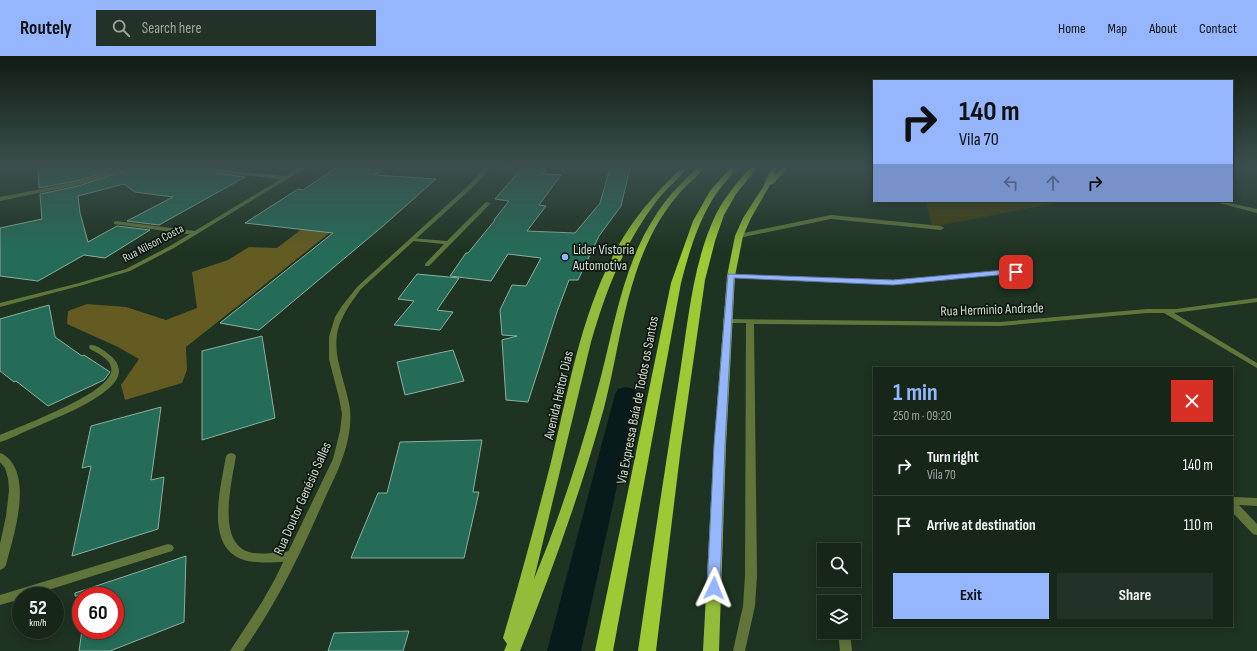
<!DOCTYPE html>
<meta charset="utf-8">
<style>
:root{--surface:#162619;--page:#233226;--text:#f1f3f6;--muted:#9ea5a2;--line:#354338;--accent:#95b6fd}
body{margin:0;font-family:"Sofia Sans Condensed",sans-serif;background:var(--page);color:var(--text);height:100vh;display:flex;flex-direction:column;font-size:15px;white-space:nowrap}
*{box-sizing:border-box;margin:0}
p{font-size:13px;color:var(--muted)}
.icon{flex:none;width:22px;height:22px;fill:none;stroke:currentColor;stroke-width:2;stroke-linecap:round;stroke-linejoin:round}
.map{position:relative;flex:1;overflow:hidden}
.sheet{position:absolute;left:873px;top:311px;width:360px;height:260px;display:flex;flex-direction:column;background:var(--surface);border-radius:0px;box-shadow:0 2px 10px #0003,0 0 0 1px var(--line)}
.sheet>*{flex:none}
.guide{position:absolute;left:873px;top:24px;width:360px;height:122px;border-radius:0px;box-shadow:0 2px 10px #0003,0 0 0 1px var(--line);background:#95b6fd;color:#111;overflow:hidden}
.tools{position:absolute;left:817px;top:487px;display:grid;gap:8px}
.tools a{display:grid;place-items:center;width:44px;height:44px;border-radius:0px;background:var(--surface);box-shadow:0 2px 10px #0003,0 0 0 1px var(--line);font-size:20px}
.speed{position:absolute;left:12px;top:531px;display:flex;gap:8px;font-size:20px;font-weight:700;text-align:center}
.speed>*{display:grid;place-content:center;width:52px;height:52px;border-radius:50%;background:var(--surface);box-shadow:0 2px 10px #0003,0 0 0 1px var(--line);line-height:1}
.speed small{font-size:10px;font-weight:400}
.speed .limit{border:6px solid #d22;background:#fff;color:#111}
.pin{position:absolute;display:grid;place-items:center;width:34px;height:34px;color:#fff;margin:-17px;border-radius:8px;box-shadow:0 2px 6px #0006}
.me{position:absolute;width:44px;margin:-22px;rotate:2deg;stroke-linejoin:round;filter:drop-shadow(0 0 3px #0008)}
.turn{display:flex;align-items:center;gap:14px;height:84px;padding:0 20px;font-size:18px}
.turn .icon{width:52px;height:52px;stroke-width:2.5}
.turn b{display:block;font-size:28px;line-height:34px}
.lanes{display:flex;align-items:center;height:38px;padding:0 20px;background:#0003;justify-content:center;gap:20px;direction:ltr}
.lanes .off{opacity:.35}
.round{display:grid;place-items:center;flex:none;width:42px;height:42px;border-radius:0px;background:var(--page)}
.head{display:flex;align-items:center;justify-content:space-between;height:68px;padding:0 20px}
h1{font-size:24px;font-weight:700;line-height:30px;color:var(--accent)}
.button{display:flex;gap:8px;margin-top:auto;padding:8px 20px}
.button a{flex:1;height:46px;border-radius:0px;background:var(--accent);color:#111;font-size:16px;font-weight:700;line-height:46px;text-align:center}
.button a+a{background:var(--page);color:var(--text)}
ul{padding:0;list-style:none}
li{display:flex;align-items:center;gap:12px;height:60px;padding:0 20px;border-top:1px solid var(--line)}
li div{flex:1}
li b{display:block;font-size:15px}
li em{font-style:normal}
header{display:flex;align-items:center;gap:24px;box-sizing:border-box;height:56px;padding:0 20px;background:var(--accent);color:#111}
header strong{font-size:19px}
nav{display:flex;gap:22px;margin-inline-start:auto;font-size:14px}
.search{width:280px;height:36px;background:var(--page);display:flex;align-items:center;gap:10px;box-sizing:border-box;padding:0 14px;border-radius:0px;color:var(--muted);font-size:15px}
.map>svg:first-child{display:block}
</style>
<header>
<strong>Routely</strong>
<div class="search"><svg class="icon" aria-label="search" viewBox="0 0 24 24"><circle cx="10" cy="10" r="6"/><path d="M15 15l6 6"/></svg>Search here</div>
<nav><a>Home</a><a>Map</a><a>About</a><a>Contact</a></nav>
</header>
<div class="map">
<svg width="1257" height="595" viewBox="0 0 1257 595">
<rect width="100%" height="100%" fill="#1e3321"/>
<polygon fill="#413b0b" points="926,145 1066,145 932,171"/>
<polygon fill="#635b22" points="303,172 332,175 186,291 187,314 182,327 125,344 121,329 139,303 118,291 67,268 68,255 87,248 126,251 166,264 197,252 192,216 228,204 249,191 277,192"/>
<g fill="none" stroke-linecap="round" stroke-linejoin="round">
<polygon fill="#081b1b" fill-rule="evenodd" points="626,331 634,333 637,338 581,595 547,595 615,338 618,333"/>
</g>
<g fill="#256c58" stroke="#8cafa2">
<polygon points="50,112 120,112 77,125 39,132 38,114"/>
<polygon points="134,112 217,112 214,115 216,117 245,121 159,169 127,165 173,141 135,136 124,128 78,140 80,157 88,186 117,170 150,174 105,202 84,199 38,225 0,220 0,172 42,163 40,138 78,130"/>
<polygon points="336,112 382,114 375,119 436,123 383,170 259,274 220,267 333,177 245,167 298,133 303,134"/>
<polygon points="522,112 546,112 543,118 561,119 539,149 546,150 527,175 575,177 600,147 610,112 630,112 621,150 599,180 578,224 569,224 557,256 528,346 506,344 502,284 517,280 502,279 500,254 512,229 526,230 541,202 508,198 491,225 450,220 466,197 468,197 495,164 494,164 509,145 495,143"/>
<polygon points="417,218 459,222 437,254 453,256 440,274 394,269 414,245 398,243"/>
<polygon points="49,249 55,281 82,300 84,299 110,316 104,324 48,350 16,325 14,326 0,315 0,263"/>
<polygon points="262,280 275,362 202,384 202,295"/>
<polygon points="453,294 464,325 405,339 397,306"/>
<polygon points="161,351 151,424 164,421 158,473 72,500 91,410 82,412 91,370"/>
<polygon points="482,384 473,436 479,436 464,502 351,502 378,437 387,437 400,386"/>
<polygon points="186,500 184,566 110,595 79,595 82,574 115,574 115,540 75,540 75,537"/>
<polygon points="409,575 403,595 328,595 334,577"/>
</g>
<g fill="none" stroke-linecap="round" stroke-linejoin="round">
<g fill="#61753b" fill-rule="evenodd">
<polygon points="218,113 286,120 289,122 286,124 216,116 215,115"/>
<polygon points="486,146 491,147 429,210 425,210 425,208 444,188 413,185 411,184 411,182 447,185"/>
<polygon points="116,165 195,175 198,177 195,179 114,168 114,166"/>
<path d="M90 289C97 288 106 296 111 300 120 308 122 318 114 327 97 347 55 362 31 373 21 377 11 383 0 386V379C24 369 95 342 108 322 111 319 112 314 111 311 109 302 97 297 90 293L89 291Z"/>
<path d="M231 397 234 398 236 400C232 425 217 482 246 495 258 500 279 496 292 495L296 497 298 500 296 503C284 507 269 507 256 506 201 502 220 436 226 400L228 398Z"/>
<polygon points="168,488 172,489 174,492 172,495 29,540 21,540 21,543 0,549 0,539"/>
<polygon points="838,576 850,576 852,595 840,595"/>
</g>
<g fill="#61753b" fill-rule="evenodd">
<polygon points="299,112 305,112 174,192 130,215 83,229 0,251 0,247 79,227 126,213 170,190"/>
<path d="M484 112H490L474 130 361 233C352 245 344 256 339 270 330 298 346 325 350 353 351 363 350 373 348 383 343 407 331 428 321 451 299 501 275 550 243 595H230L262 546 275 523 333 403 340 375 342 358 339 342 329 303V281L335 261 342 250 357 231 470 128Z"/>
<polygon points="1211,145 1221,145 1257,153 1257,157"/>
<polygon points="831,159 941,170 944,172 941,174 831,163 739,182 736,180 739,178"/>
<polygon points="1016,214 1019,216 1018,217 893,228 731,222 728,220 731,218 893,224"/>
<polygon points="1257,242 1257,246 1174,257 1257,307 1257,312 1164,257 1147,257 1000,270 754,268 757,519 755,550 745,595 733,595 743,550 745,519 746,267 727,267 723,265 724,263 1000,266 1147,253 1176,253"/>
<path d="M0 397C4 398 7 401 10 404 31 429 13 481 6 509L4 512 0 514V488L6 460 9 434 8 422 5 412 0 406Z"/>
<polygon points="1232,441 1257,442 1257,450 1239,449 1257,468 1257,479 1253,478 1232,456"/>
</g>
<polygon fill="#61753b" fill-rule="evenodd" points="125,112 133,112 78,129 0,145 0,141 77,126"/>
<g fill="#94bb39" fill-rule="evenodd">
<path d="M681 112H687C678 124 665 133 656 146 623 190 606 234 591 286L534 523C559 463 579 402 596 339 613 280 620 215 654 162 665 143 681 127 697 112H704C699 119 691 125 685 131 671 146 660 162 651 180 624 234 619 295 604 352 581 435 552 515 520 595H504L507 588 503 582C520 524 536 465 551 406 570 329 583 243 628 174 643 151 661 132 681 112Z"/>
<polygon points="771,112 777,112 774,120 782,112 788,112 773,128 770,129 751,162 743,180 735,220 726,389 719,595 703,595 714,389 727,220 735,180 743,162 763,131"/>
</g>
<g fill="#9ec935" fill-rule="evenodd">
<path d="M730 112H737C730 121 722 129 716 138 698 165 689 196 681 227L613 595H595L671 227 693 165 710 135Z"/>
<path d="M750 112H757L736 138 724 159 715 185 705 224 681 391 656 595H638C651 504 665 413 679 323 688 268 692 208 716 158 725 141 737 126 750 112Z"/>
</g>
</g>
<linearGradient id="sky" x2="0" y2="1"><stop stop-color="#101c12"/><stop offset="0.57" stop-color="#3b504e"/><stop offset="1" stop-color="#3b504e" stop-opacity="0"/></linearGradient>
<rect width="1257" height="195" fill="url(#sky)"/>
<polygon fill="#95b6fd" stroke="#6176a4" points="1016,213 1019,214 1019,217 893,229 734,222 725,389 720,532 718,536 714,537 709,536 707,532 714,389 728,218 893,224"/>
<circle fill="#95b6fd" stroke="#0f1810" stroke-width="1.5" cx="565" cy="201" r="4"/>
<g text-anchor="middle" stroke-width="3.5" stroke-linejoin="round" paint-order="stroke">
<g font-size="12" fill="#cedbcf" stroke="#0f1810">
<text transform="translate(153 187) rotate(-28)" y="4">Rua Nilson Costa</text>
</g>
<g font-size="14" fill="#cedbcf" stroke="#0f1810" text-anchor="start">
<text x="573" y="198">Lider Vistoria<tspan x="573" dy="16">Automotiva</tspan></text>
</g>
<g font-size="14" fill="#cedbcf" stroke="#0f1810">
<text transform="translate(992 253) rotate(-2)" y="5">Rua Herminio Andrade</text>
<text transform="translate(558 339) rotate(-77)" y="5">Avenida Heitor Dias</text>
<text transform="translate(637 344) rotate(-79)" y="5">Via Expressa Baía de Todos os Santos</text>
<text transform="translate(302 442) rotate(-66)" y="5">Rua Doutor Genésio Salles</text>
</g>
</g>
</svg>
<div class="tools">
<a><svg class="icon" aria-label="search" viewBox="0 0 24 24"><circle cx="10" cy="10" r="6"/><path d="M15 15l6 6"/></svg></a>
<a><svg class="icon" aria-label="layers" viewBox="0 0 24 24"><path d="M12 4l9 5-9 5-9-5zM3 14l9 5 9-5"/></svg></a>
</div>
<div class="speed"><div>52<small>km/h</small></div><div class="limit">60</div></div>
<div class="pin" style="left:1016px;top:216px;background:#d93025"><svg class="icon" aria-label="arrive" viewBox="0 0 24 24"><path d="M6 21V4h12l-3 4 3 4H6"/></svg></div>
<svg class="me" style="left:714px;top:532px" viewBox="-20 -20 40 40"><path d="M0-17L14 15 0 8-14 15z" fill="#95b6fd" stroke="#fff" stroke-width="4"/></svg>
<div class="guide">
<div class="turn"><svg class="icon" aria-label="right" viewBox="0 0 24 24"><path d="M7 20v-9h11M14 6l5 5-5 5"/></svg><div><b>140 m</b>Vila 70</div></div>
<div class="lanes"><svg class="icon off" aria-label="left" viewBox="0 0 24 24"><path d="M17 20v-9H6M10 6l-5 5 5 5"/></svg><svg class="icon off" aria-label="ahead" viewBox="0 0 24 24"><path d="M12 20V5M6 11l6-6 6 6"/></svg><svg class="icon" aria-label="right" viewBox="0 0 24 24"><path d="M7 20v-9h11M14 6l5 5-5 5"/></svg></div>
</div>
<section class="sheet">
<div class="head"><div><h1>1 min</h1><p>250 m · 09:20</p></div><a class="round" style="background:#d93025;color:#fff"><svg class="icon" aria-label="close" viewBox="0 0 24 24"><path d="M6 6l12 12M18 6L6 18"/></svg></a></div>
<ul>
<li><svg class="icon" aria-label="right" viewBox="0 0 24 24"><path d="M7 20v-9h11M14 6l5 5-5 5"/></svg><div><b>Turn right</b><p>Vila 70</p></div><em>140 m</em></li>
<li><svg class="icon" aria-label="arrive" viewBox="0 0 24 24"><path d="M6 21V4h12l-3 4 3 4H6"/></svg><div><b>Arrive at destination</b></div><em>110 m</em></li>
</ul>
<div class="button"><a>Exit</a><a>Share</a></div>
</section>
</div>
